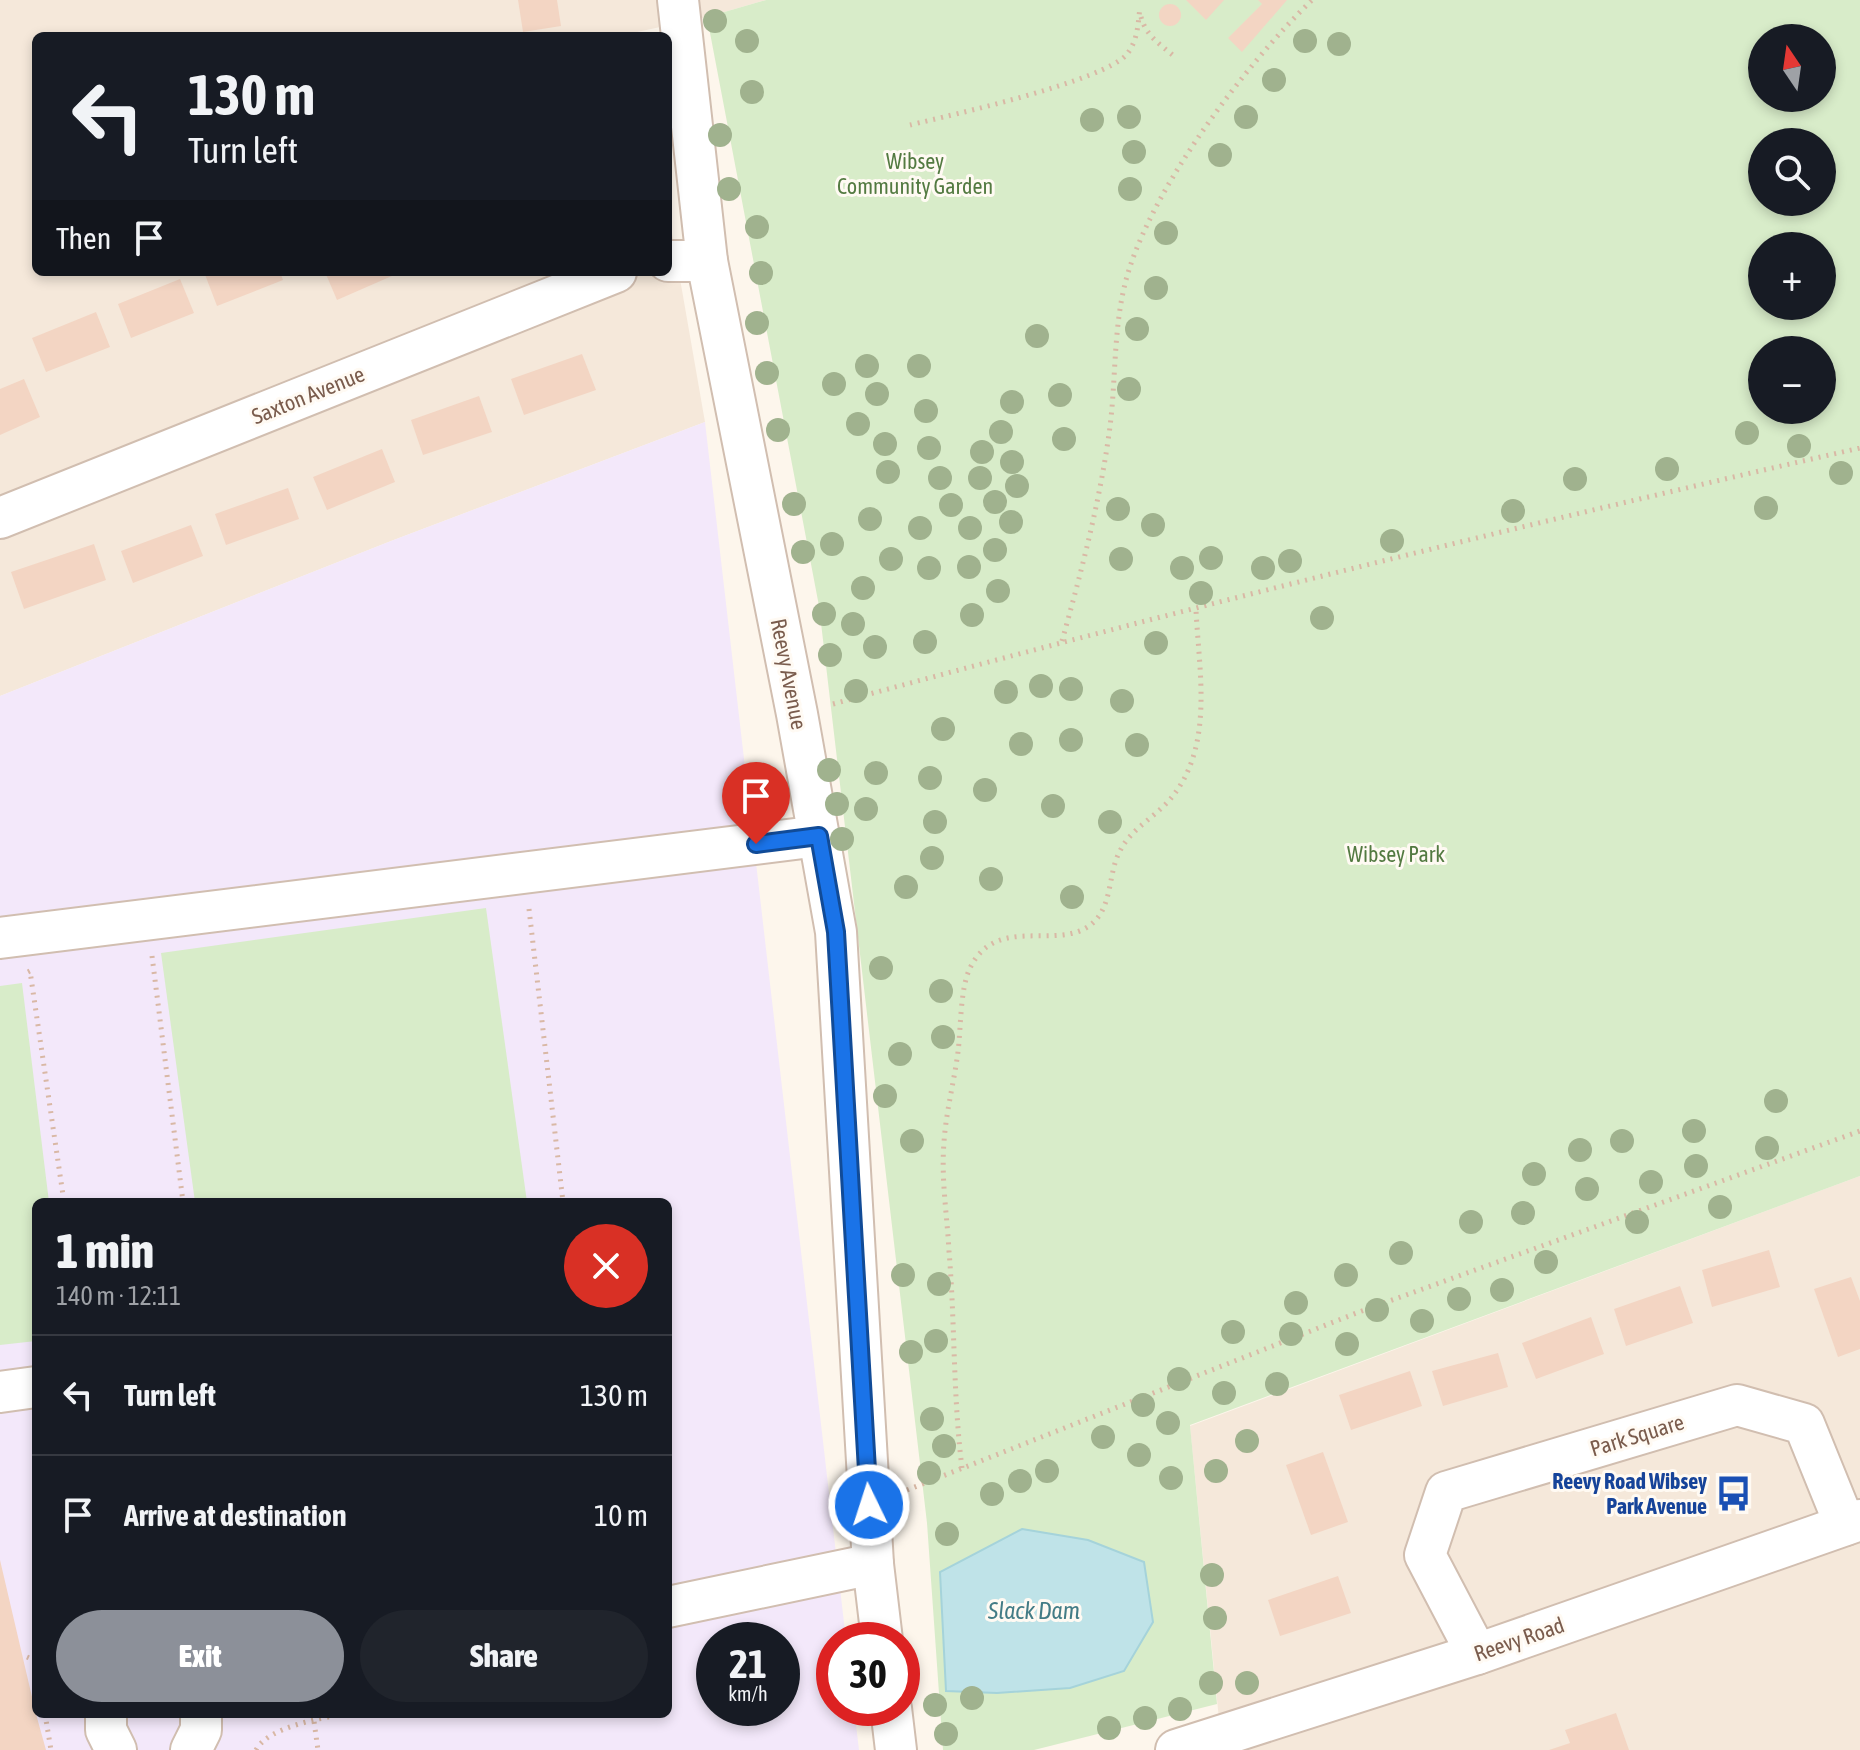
<!DOCTYPE html>
<meta charset="utf-8">
<style>
:root{--surface:#171b24;--page:#20242c;--text:#f1f3f6;--muted:#9ea1a6;--line:#363941;--accent:#8c9099}
body{margin:0;font-family:"Asap Condensed",sans-serif;background:var(--page);color:var(--text);height:100vh;display:flex;flex-direction:column;font-size:30px;white-space:nowrap}
*{box-sizing:border-box;margin:0}
p{font-size:26px;color:var(--muted)}
.icon{flex:none;width:44px;height:44px;fill:none;stroke:currentColor;stroke-width:2;stroke-linecap:round;stroke-linejoin:round}
.map{position:relative;flex:1;overflow:hidden}
.details{position:absolute;left:32px;top:1198px;width:640px;height:520px;display:flex;flex-direction:column;background:var(--surface);border-radius:12px;box-shadow:0 4px 12px #0003}
.details>*{flex:none}
.banner{position:absolute;left:32px;top:32px;width:640px;height:244px;border-radius:12px;box-shadow:0 4px 12px #0003;background:#171b24;color:var(--text);overflow:hidden}
.needle{width:52px;rotate:347deg}
.tools{position:absolute;left:1748px;top:24px;display:grid;gap:16px}
.tools a{display:grid;place-items:center;width:88px;height:88px;border-radius:50%;background:var(--surface);box-shadow:0 4px 12px #0003;font-size:40px}
.speed{position:absolute;left:696px;top:1622px;display:flex;gap:16px;font-size:40px;font-weight:700;text-align:center}
.speed>*{display:grid;place-content:center;width:104px;height:104px;border-radius:50%;background:var(--surface);box-shadow:0 4px 12px #0003;line-height:1}
.speed small{font-size:20px;font-weight:400}
.speed .limit{border:12px solid #d22;background:#fff;color:#111}
.pin{position:absolute;display:grid;place-items:center;width:68px;height:68px;color:#fff;margin:-82px -34px;border-radius:50% 50% 50% 0;rotate:-45deg;box-shadow:0 0 8px #0007}
.pin .icon{rotate:45deg}
.me{position:absolute;width:88px;margin:-44px;rotate:356deg;stroke-linejoin:round;filter:drop-shadow(0 0 6px #0008)}
.turn{display:flex;align-items:center;gap:28px;height:168px;padding:0 24px;font-size:36px}
.turn .icon{width:104px;height:104px;stroke-width:2.5}
.turn b{display:block;font-size:56px;line-height:68px}
.then{display:flex;align-items:center;height:76px;padding:0 24px;background:#0003;gap:16px;font-size:30px}
.round{display:grid;place-items:center;flex:none;width:84px;height:84px;border-radius:42px;background:var(--page)}
.summary{display:flex;align-items:center;justify-content:space-between;height:136px;padding:0 24px}
h1{font-size:48px;font-weight:800;line-height:60px}
.button{display:flex;gap:16px;margin-top:auto;padding:16px 24px}
.button a{flex:1;height:92px;border-radius:48px;background:var(--accent);color:#fff;font-size:32px;font-weight:800;line-height:92px;text-align:center}
.button a+a{background:var(--page);color:var(--text)}
ul{padding:0;list-style:none}
li{display:flex;align-items:center;gap:24px;height:120px;padding:0 24px;border-top:2px solid var(--line)}
li div{flex:1}
li b{display:block;font-size:30px}
li em{font-style:normal}
.map>svg:first-child{display:block}
</style>
<div class="map">
<svg width="1860" height="1750" viewBox="0 0 1860 1750">
<rect width="100%" height="100%" fill="#fdf6ec"/>
<g fill="#f5e8da">
<polygon points="0,0 766,0 707,17 637,32 637,36 36,36 36,272 668,272 668,210 705,422 391,541 0,696"/>
<polygon points="1860,1176 1860,1750 1222,1750 1190,1426"/>
</g>
<path fill="#f3e8fa" fill-rule="evenodd" d="M705 422 846 1640H834V1708H854L859 1750H0V696L391 541ZM36 1202H668V1714H36ZM714 1640H782V1708H714Z"/>
<g fill="#d8ecc9" fill-rule="evenodd">
<path d="M766 0H1860V1176L1190 1425 1217 1704 1034 1750H943L927 1523 819 606 707 17ZM1762 38H1822V98H1762ZM1762 142H1822V202H1762ZM1762 246H1822V306H1762ZM1762 350H1822V410H1762Z"/>
<polygon points="486,908 527,1202 195,1202 161,953"/>
<polygon points="22,983 49,1202 36,1202 36,1341 0,1345 0,986"/>
</g>
<polygon fill="#bfe3e8" stroke="#a5d3da" stroke-width="2" points="1022,1529 1088,1540 1144,1562 1153,1622 1124,1671 1070,1688 997,1693 946,1691 940,1572"/>
<g fill="#f3d5c3">
<polygon points="518,0 557,0 561,26 523,32"/>
<polygon points="1186,0 1224,0 1206,20"/>
<polygon points="1258,0 1287,0 1242,52 1228,38 1262,4"/>
<circle cx="1170" cy="15" r="11"/>
<polygon points="204,272 280,272 283,280 217,306"/>
<polygon points="325,272 401,272 337,300"/>
<polygon points="180,279 194,313 131,338 118,304"/>
<polygon points="96,312 110,347 46,372 32,338"/>
<polygon points="582,354 596,390 524,415 511,379"/>
<polygon points="24,379 40,417 0,435 0,389"/>
<polygon points="479,396 492,432 423,455 411,420"/>
<polygon points="382,449 395,482 327,510 313,477"/>
<polygon points="288,488 299,519 226,545 215,514"/>
<polygon points="191,525 203,556 133,583 121,551"/>
<polygon points="94,544 106,580 24,609 11,572"/>
<polygon points="1769,1250 1780,1287 1712,1307 1702,1270"/>
<polygon points="1851,1277 1860,1301 1860,1349 1838,1357 1814,1289"/>
<polygon points="1680,1286 1693,1323 1626,1346 1614,1309"/>
<polygon points="1591,1317 1604,1354 1536,1379 1522,1343"/>
<polygon points="1498,1353 1508,1387 1443,1406 1432,1371"/>
<polygon points="1410,1371 1422,1406 1351,1430 1339,1395"/>
<polygon points="1323,1452 1348,1522 1311,1535 1286,1465"/>
<polygon points="0,1560 36,1714 46,1750 0,1750"/>
<polygon points="1338,1576 1351,1613 1280,1636 1268,1600"/>
<polygon points="1616,1713 1629,1750 1549,1750 1570,1743 1565,1730"/>
</g>
<g fill="none" stroke-linecap="round" stroke-linejoin="round">
<defs>
<g id="minor">
<polyline points="678,0 707,261 797,714 836,932 873,1564 882,1640"/>
<polyline points="668,261 707,261"/>
<polyline points="0,518 616,272"/>
<polyline points="0,938 819,836"/>
<polyline points="0,1392 36,1387"/>
<polyline points="668,1607 873,1564"/>
<polyline points="1477,1654 1425,1555 1446,1492 1737,1405 1804,1424 1845,1525"/>
<polyline points="891,1708 896,1750"/>
<polyline points="106,1714 106,1730 116,1750"/>
<polyline points="191,1750 201,1730 201,1714"/>
<polyline points="1176,1750 1477,1654 1860,1520"/>
</g>
</defs>
<use href="#minor" stroke="#d1beb0" stroke-width="44"/>
<g stroke="#d9b8a5" stroke-width="5" stroke-dasharray="2 6" stroke-linecap="butt">
<path d="M1141 17C1146 36 1161 45 1175 57"/>
<path d="M910 125C951 115 1105 81 1127 54 1138 40 1138 24 1140 7"/>
<path d="M1062 641C1081 573 1099 505 1109 434 1116 386 1113 336 1124 288 1145 196 1244 66 1312 0"/>
<path d="M833 704C1173 611 1516 526 1860 448"/>
<polyline points="529,909 563,1202"/>
<polyline points="152,956 183,1202"/>
<polyline points="28,972 30,971 64,1202"/>
<path d="M962 1468C953 1396 955 1323 949 1251 947 1214 941 1179 944 1142 946 1112 954 1082 958 1052 961 1028 960 989 970 968 995 917 1049 947 1084 929 1115 913 1106 874 1121 849 1132 828 1157 816 1172 797 1214 745 1199 672 1196 610"/>
<polyline points="907,1490 1359,1312 1860,1131"/>
<polyline points="27,1657 36,1661"/>
<polyline points="45,1714 51,1750"/>
<polyline points="313,1714 318,1750"/>
<path d="M256 1750C268 1727 319 1719 343 1714"/>
</g>
<use href="#minor" stroke="#fff" stroke-width="40"/>
</g>
<g fill="#a0b28e">
<circle cx="715" cy="21" r="12"/>
<circle cx="747" cy="41" r="12"/>
<circle cx="1305" cy="41" r="12"/>
<circle cx="1339" cy="44" r="12"/>
<circle cx="1274" cy="80" r="12"/>
<circle cx="752" cy="92" r="12"/>
<circle cx="1129" cy="117" r="12"/>
<circle cx="1246" cy="117" r="12"/>
<circle cx="1092" cy="120" r="12"/>
<circle cx="720" cy="135" r="12"/>
<circle cx="1134" cy="152" r="12"/>
<circle cx="1220" cy="155" r="12"/>
<circle cx="729" cy="189" r="12"/>
<circle cx="1130" cy="189" r="12"/>
<circle cx="757" cy="227" r="12"/>
<circle cx="1166" cy="233" r="12"/>
<circle cx="761" cy="273" r="12"/>
<circle cx="1156" cy="288" r="12"/>
<circle cx="757" cy="323" r="12"/>
<circle cx="1137" cy="329" r="12"/>
<circle cx="1037" cy="336" r="12"/>
<circle cx="867" cy="366" r="12"/>
<circle cx="919" cy="366" r="12"/>
<circle cx="767" cy="373" r="12"/>
<circle cx="834" cy="384" r="12"/>
<circle cx="1129" cy="389" r="12"/>
<circle cx="877" cy="394" r="12"/>
<circle cx="1060" cy="395" r="12"/>
<circle cx="1012" cy="402" r="12"/>
<circle cx="926" cy="411" r="12"/>
<circle cx="858" cy="424" r="12"/>
<circle cx="778" cy="430" r="12"/>
<circle cx="1001" cy="432" r="12"/>
<circle cx="1747" cy="433" r="12"/>
<circle cx="1064" cy="439" r="12"/>
<circle cx="885" cy="444" r="12"/>
<circle cx="1799" cy="446" r="12"/>
<circle cx="929" cy="448" r="12"/>
<circle cx="982" cy="452" r="12"/>
<circle cx="1012" cy="462" r="12"/>
<circle cx="1667" cy="469" r="12"/>
<circle cx="888" cy="472" r="12"/>
<circle cx="1841" cy="473" r="12"/>
<circle cx="940" cy="478" r="12"/>
<circle cx="980" cy="478" r="12"/>
<circle cx="1575" cy="479" r="12"/>
<circle cx="1017" cy="486" r="12"/>
<circle cx="995" cy="502" r="12"/>
<circle cx="794" cy="504" r="12"/>
<circle cx="951" cy="505" r="12"/>
<circle cx="1766" cy="508" r="12"/>
<circle cx="1118" cy="509" r="12"/>
<circle cx="1513" cy="511" r="12"/>
<circle cx="870" cy="519" r="12"/>
<circle cx="1011" cy="522" r="12"/>
<circle cx="1153" cy="525" r="12"/>
<circle cx="920" cy="528" r="12"/>
<circle cx="970" cy="528" r="12"/>
<circle cx="1392" cy="541" r="12"/>
<circle cx="832" cy="544" r="12"/>
<circle cx="995" cy="550" r="12"/>
<circle cx="803" cy="552" r="12"/>
<circle cx="1211" cy="558" r="12"/>
<circle cx="891" cy="559" r="12"/>
<circle cx="1121" cy="559" r="12"/>
<circle cx="1290" cy="561" r="12"/>
<circle cx="969" cy="567" r="12"/>
<circle cx="929" cy="568" r="12"/>
<circle cx="1182" cy="568" r="12"/>
<circle cx="1263" cy="568" r="12"/>
<circle cx="863" cy="588" r="12"/>
<circle cx="998" cy="591" r="12"/>
<circle cx="1201" cy="593" r="12"/>
<circle cx="824" cy="614" r="12"/>
<circle cx="972" cy="615" r="12"/>
<circle cx="1322" cy="618" r="12"/>
<circle cx="853" cy="624" r="12"/>
<circle cx="925" cy="642" r="12"/>
<circle cx="1156" cy="643" r="12"/>
<circle cx="875" cy="647" r="12"/>
<circle cx="830" cy="655" r="12"/>
<circle cx="1041" cy="686" r="12"/>
<circle cx="1071" cy="689" r="12"/>
<circle cx="856" cy="691" r="12"/>
<circle cx="1006" cy="692" r="12"/>
<circle cx="1122" cy="701" r="12"/>
<circle cx="943" cy="729" r="12"/>
<circle cx="1071" cy="740" r="12"/>
<circle cx="1021" cy="744" r="12"/>
<circle cx="1137" cy="745" r="12"/>
<circle cx="829" cy="770" r="12"/>
<circle cx="876" cy="773" r="12"/>
<circle cx="930" cy="778" r="12"/>
<circle cx="985" cy="790" r="12"/>
<circle cx="837" cy="804" r="12"/>
<circle cx="1053" cy="806" r="12"/>
<circle cx="866" cy="809" r="12"/>
<circle cx="935" cy="822" r="12"/>
<circle cx="1110" cy="822" r="12"/>
<circle cx="842" cy="839" r="12"/>
<circle cx="932" cy="858" r="12"/>
<circle cx="991" cy="879" r="12"/>
<circle cx="906" cy="887" r="12"/>
<circle cx="1072" cy="897" r="12"/>
<circle cx="881" cy="968" r="12"/>
<circle cx="941" cy="991" r="12"/>
<circle cx="943" cy="1037" r="12"/>
<circle cx="900" cy="1054" r="12"/>
<circle cx="885" cy="1096" r="12"/>
<circle cx="1776" cy="1101" r="12"/>
<circle cx="1694" cy="1131" r="12"/>
<circle cx="912" cy="1141" r="12"/>
<circle cx="1622" cy="1141" r="12"/>
<circle cx="1767" cy="1148" r="12"/>
<circle cx="1580" cy="1150" r="12"/>
<circle cx="1696" cy="1166" r="12"/>
<circle cx="1534" cy="1174" r="12"/>
<circle cx="1651" cy="1182" r="12"/>
<circle cx="1587" cy="1189" r="12"/>
<circle cx="1720" cy="1207" r="12"/>
<circle cx="1523" cy="1213" r="12"/>
<circle cx="1471" cy="1222" r="12"/>
<circle cx="1637" cy="1222" r="12"/>
<circle cx="1401" cy="1253" r="12"/>
<circle cx="1546" cy="1262" r="12"/>
<circle cx="903" cy="1275" r="12"/>
<circle cx="1346" cy="1275" r="12"/>
<circle cx="939" cy="1284" r="12"/>
<circle cx="1502" cy="1290" r="12"/>
<circle cx="1459" cy="1299" r="12"/>
<circle cx="1296" cy="1303" r="12"/>
<circle cx="1377" cy="1310" r="12"/>
<circle cx="1422" cy="1321" r="12"/>
<circle cx="1233" cy="1332" r="12"/>
<circle cx="1291" cy="1334" r="12"/>
<circle cx="936" cy="1341" r="12"/>
<circle cx="1347" cy="1344" r="12"/>
<circle cx="911" cy="1352" r="12"/>
<circle cx="1179" cy="1379" r="12"/>
<circle cx="1277" cy="1384" r="12"/>
<circle cx="1224" cy="1393" r="12"/>
<circle cx="1143" cy="1405" r="12"/>
<circle cx="932" cy="1419" r="12"/>
<circle cx="1168" cy="1423" r="12"/>
<circle cx="1103" cy="1437" r="12"/>
<circle cx="1247" cy="1441" r="12"/>
<circle cx="944" cy="1446" r="12"/>
<circle cx="1139" cy="1455" r="12"/>
<circle cx="1047" cy="1471" r="12"/>
<circle cx="1216" cy="1471" r="12"/>
<circle cx="929" cy="1473" r="12"/>
<circle cx="1171" cy="1478" r="12"/>
<circle cx="1020" cy="1481" r="12"/>
<circle cx="992" cy="1494" r="12"/>
<circle cx="947" cy="1534" r="12"/>
<circle cx="1212" cy="1575" r="12"/>
<circle cx="1215" cy="1618" r="12"/>
<circle cx="1211" cy="1683" r="12"/>
<circle cx="1247" cy="1683" r="12"/>
<circle cx="972" cy="1698" r="12"/>
<circle cx="935" cy="1705" r="12"/>
<circle cx="1180" cy="1709" r="12"/>
<circle cx="1145" cy="1718" r="12"/>
<circle cx="1109" cy="1728" r="12"/>
<circle cx="946" cy="1734" r="12"/>
</g>
<g fill="none" stroke-linecap="round" stroke-linejoin="round">
<defs>
<polyline id="route" points="756,844 819,836 836,932 869,1505"/>
</defs>
<use href="#route" stroke="#114b97" stroke-width="20"/>
<use href="#route" stroke="#1a73e8" stroke-width="14"/>
</g>
<defs>
<symbol id="bus-bare" viewBox="-9 -9 18 18"><path d="M-5-6H5V4H4V6H2V4H-2V6H-4V4H-5ZM-3.5-4V0h7V-4ZM-3.5 1.2v1.5H-2V1.2ZM2 1.2v1.5H3.5V1.2Z" fill="#1a4fb4" stroke="#fffaf3" stroke-width="2.5" paint-order="stroke"/></symbol>
</defs>
<g fill-rule="evenodd">
<use href="#bus-bare" x="1708" y="1468" width="51" height="51"/>
</g>
<g text-anchor="middle" stroke-width="6" stroke-linejoin="round" paint-order="stroke">
<g font-size="22" fill="#537a41" stroke="#fffaf3">
<text x="915" y="169">Wibsey<tspan x="915" dy="25">Community Garden</tspan></text>
<text x="1396" y="862">Wibsey Park</text>
</g>
<g font-size="22" fill="#7a5c4d" stroke="#fffaf3">
<text transform="translate(308 395) rotate(-22)" y="8">Saxton Avenue</text>
<text transform="translate(789 674) rotate(79)" y="8">Reevy Avenue</text>
<text transform="translate(1637 1435) rotate(-17)" y="8">Park Square</text>
<text transform="translate(1519 1639) rotate(-19)" y="8">Reevy Road</text>
</g>
<g font-size="22" font-weight="bold" fill="#164399" stroke="#fffaf3" text-anchor="end">
<text x="1707" y="1489">Reevy Road Wibsey<tspan x="1707" dy="25">Park Avenue</tspan></text>
</g>
<g font-size="24" font-style="italic" fill="#437c86" stroke="#fffaf3">
<text x="1034" y="1619">Slack Dam</text>
</g>
</g>
</svg>
<div class="tools">
<a><svg class="needle" viewBox="-14 -14 28 28"><path d="M0-13l5 13h-10z" fill="#e53935"/><path d="M0 13l5-13h-10z" fill="#9ea1a6"/></svg></a>
<a><svg class="icon" aria-label="search" viewBox="0 0 24 24"><circle cx="10" cy="10" r="6"/><path d="M15 15l6 6"/></svg></a>
<a>+</a>
<a>−</a>
</div>
<div class="speed"><div>21<small>km/h</small></div><div class="limit">30</div></div>
<div class="pin" style="left:756px;top:844px;background:#d93025"><svg class="icon" aria-label="arrive" viewBox="0 0 24 24"><path d="M6 21V4h12l-3 4 3 4H6"/></svg></div>
<svg class="me" style="left:869px;top:1505px" viewBox="-20 -20 40 40"><circle r="17" fill="#1a73e8" stroke="#fff" stroke-width="3"/><path d="M0-11L8 9 0 5-8 9z" fill="#fff"/></svg>
<div class="banner">
<div class="turn"><svg class="icon" aria-label="left" viewBox="0 0 24 24"><path d="M17 20v-9H6M10 6l-5 5 5 5"/></svg><div><b>130 m</b>Turn left</div></div>
<div class="then">Then<svg class="icon" aria-label="arrive" viewBox="0 0 24 24"><path d="M6 21V4h12l-3 4 3 4H6"/></svg></div>
</div>
<section class="details">
<div class="summary"><div><h1>1 min</h1><p>140 m · 12:11</p></div><a class="round" style="background:#d93025;color:#fff"><svg class="icon" aria-label="close" viewBox="0 0 24 24"><path d="M6 6l12 12M18 6L6 18"/></svg></a></div>
<ul>
<li><svg class="icon" aria-label="left" viewBox="0 0 24 24"><path d="M17 20v-9H6M10 6l-5 5 5 5"/></svg><div><b>Turn left</b></div><em>130 m</em></li>
<li><svg class="icon" aria-label="arrive" viewBox="0 0 24 24"><path d="M6 21V4h12l-3 4 3 4H6"/></svg><div><b>Arrive at destination</b></div><em>10 m</em></li>
</ul>
<div class="button"><a>Exit</a><a>Share</a></div>
</section>
</div>
